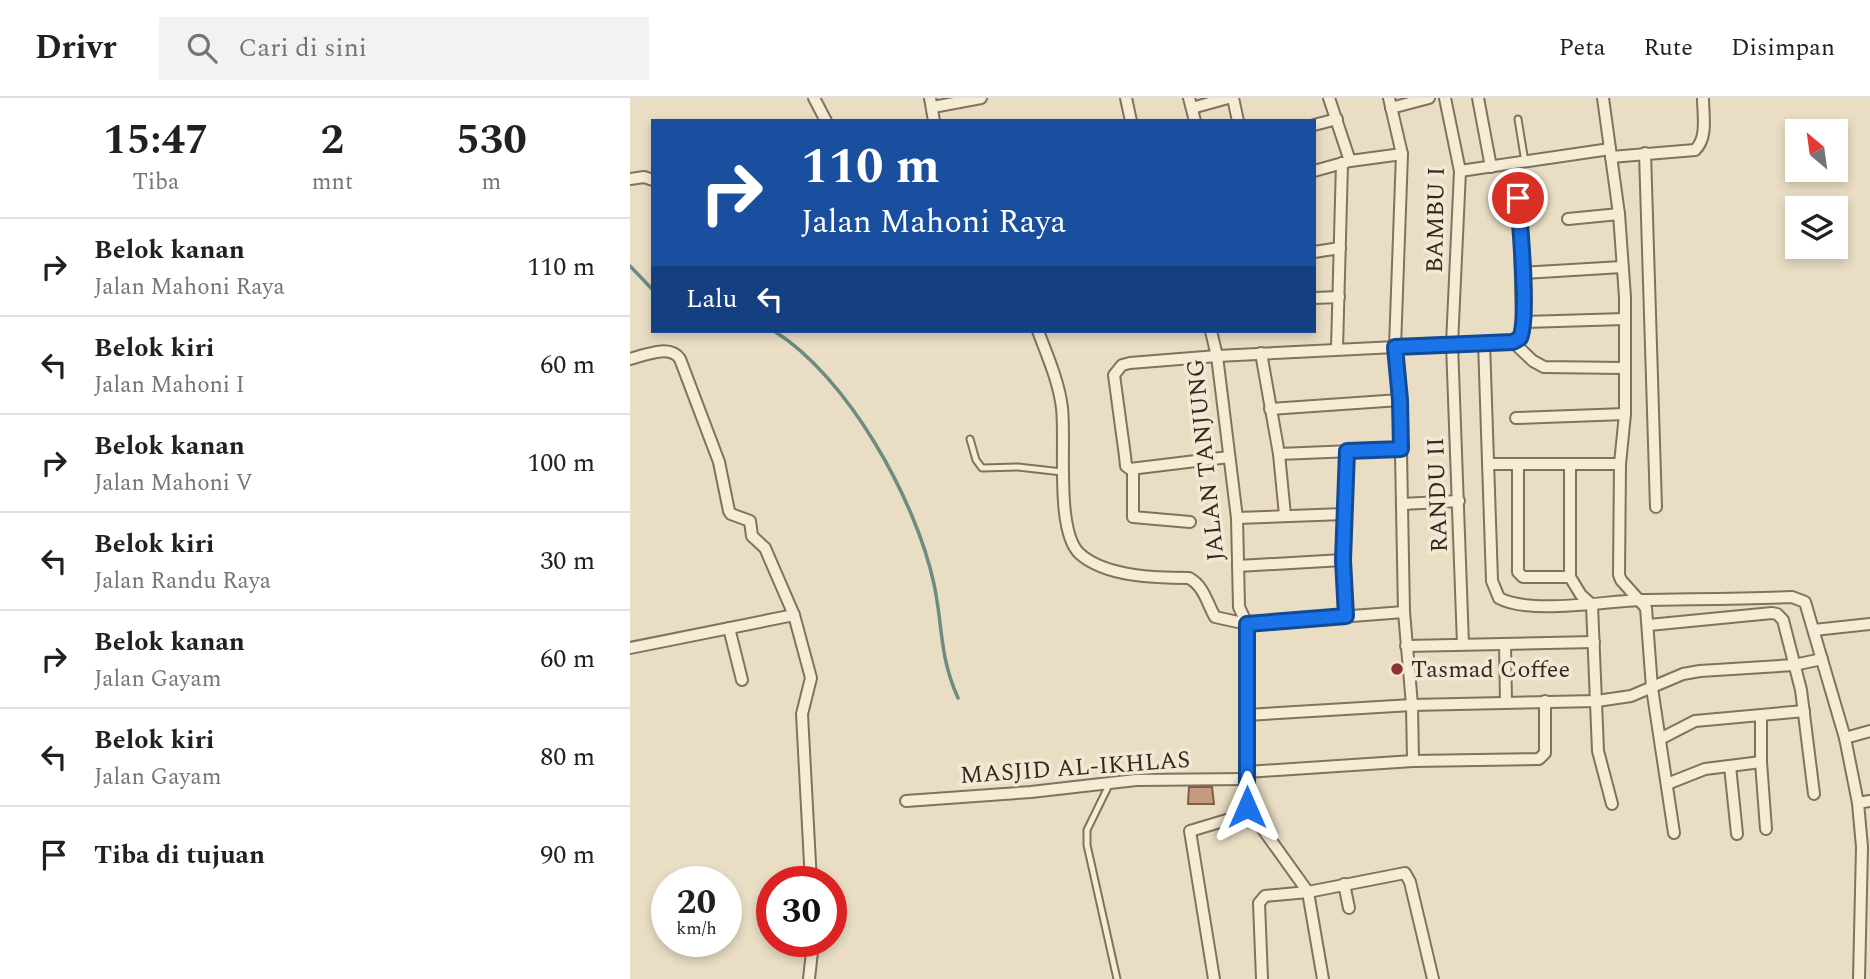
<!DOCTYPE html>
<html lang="id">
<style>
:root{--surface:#fff;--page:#f2f2f2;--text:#202124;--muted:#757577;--line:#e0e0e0}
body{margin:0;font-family:Spectral,serif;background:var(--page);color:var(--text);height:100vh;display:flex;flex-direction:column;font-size:26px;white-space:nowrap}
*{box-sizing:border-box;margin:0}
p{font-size:23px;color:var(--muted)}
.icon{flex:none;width:38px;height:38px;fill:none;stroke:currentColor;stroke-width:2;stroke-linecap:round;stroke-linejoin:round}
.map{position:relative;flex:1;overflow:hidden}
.side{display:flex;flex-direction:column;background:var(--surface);width:630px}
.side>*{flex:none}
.top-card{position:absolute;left:21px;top:21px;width:665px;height:214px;border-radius:0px;box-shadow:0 4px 10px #0003;background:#1a4fa0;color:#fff;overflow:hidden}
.needle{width:46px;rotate:331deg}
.buttons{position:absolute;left:1155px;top:21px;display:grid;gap:14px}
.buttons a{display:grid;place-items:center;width:63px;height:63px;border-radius:0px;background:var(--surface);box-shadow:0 4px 10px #0003;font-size:35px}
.speed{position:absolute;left:21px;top:768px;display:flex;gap:14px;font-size:35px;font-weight:700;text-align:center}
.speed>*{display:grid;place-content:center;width:91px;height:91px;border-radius:50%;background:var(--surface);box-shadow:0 4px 10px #0003;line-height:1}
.speed small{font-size:18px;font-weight:400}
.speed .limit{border:10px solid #d22;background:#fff;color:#111}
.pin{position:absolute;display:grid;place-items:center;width:60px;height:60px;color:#fff;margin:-30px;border:4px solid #fff;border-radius:50%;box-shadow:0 2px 7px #0007}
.me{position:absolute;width:77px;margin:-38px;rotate:0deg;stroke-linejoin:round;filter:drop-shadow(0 0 5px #0008)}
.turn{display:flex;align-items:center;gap:24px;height:147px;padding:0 35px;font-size:32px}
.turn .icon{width:91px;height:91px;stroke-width:2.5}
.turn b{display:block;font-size:49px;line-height:60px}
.then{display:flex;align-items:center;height:66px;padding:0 35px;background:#0003;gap:14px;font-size:26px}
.eta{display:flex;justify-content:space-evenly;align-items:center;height:119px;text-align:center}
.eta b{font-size:42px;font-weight:700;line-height:49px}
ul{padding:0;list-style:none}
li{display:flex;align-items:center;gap:21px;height:98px;padding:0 35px;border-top:2px solid var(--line)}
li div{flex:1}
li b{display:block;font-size:26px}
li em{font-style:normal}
header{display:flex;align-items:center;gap:42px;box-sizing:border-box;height:98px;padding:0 35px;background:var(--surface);border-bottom:2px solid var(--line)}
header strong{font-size:33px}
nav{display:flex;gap:38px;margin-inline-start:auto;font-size:24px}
.search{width:490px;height:63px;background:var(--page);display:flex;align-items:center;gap:18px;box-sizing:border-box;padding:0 24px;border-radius:0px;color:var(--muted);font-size:26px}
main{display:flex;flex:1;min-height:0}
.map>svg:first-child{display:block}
</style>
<header>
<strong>Drivr</strong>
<div class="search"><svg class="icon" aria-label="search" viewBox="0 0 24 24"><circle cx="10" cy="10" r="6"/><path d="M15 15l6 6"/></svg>Cari di sini</div>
<nav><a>Peta</a><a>Rute</a><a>Disimpan</a></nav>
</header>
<main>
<section class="side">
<div class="eta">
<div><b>15:47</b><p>Tiba</p></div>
<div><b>2</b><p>mnt</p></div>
<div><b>530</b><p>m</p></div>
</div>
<ul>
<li><svg class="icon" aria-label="right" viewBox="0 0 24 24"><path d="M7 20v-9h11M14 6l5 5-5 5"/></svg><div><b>Belok kanan</b><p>Jalan Mahoni Raya</p></div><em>110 m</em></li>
<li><svg class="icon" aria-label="left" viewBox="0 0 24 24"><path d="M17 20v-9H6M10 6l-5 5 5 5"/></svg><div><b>Belok kiri</b><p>Jalan Mahoni I</p></div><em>60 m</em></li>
<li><svg class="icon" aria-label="right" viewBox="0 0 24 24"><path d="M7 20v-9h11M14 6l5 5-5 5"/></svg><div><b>Belok kanan</b><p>Jalan Mahoni V</p></div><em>100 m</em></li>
<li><svg class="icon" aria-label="left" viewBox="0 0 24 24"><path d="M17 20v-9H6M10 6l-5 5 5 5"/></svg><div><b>Belok kiri</b><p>Jalan Randu Raya</p></div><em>30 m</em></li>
<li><svg class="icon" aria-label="right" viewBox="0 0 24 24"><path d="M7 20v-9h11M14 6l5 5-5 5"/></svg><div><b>Belok kanan</b><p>Jalan Gayam</p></div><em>60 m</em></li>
<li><svg class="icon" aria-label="left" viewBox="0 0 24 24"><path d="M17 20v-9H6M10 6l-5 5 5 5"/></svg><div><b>Belok kiri</b><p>Jalan Gayam</p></div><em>80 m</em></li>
<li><svg class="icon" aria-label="arrive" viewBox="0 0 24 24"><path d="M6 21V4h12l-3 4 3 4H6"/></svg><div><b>Tiba di tujuan</b></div><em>90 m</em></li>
</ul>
</section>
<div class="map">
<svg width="1240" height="881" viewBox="0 0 1240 881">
<rect width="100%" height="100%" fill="#e9dec4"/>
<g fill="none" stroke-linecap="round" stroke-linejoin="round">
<g stroke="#6d8a83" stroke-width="3.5">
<polyline points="0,168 23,192"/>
<path d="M144 233C218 279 286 402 304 486 313 528 309 558 328 600"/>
</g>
</g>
<polygon fill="#c49b7e" stroke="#7f5c45" stroke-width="2" points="559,689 582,689 584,706 558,706"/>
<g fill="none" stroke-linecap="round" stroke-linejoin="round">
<defs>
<g id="service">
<polyline points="888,21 895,64"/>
<polyline points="340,341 346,362 352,370 388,369 432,374"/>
<polyline points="479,687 457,732 457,747 487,881"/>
</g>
<g id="minor">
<polyline points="184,0 196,23"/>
<polyline points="300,0 304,23"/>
<polyline points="496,0 501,23"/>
<polyline points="559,0 565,23"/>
<polyline points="603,0 608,23"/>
<polyline points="699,0 720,63"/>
<polyline points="759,0 772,56 765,249 770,302 774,514 782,607 783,663"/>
<polyline points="815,0 830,73 822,246 833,546"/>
<polyline points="848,0 861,69"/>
<polyline points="973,0 989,116 995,199 995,316 990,366 989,477 991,482 1016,510 1022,590 1044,735"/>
<polyline points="303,9 351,0"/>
<polyline points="562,10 598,0"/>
<polyline points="761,10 799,0"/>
<polyline points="684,27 707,21"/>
<polyline points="1015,55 1026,409"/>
<path d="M981 59 1065 52C1078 40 1073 17 1073 0"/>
<polyline points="684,73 720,63 772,56"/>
<polyline points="830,73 980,51"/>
<polyline points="0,81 14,79 23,82"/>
<polyline points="938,121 989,116"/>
<polyline points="684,154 710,150"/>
<polyline points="892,175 992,169"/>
<polyline points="684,200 709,199"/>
<polyline points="892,224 995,221"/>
<path d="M408 233C417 257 429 284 432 310 436 344 425 434 450 456 476 479 527 480 559 480 574 488 577 505 585 519L617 526 774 514"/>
<polyline points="581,233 587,258 607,420 609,509 617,526 617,709 678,794 693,881"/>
<path d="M854 244 862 483 869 500C900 517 976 503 1012 502 1062 501 1112 501 1162 499L1175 504 1215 640 1240 633"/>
<polyline points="883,244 903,263 914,269 994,270"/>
<polyline points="707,251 712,65"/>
<polyline points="631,255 649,356 655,417"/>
<path d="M0 261C15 257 40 246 50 261L89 364 99 413 101 416 120 423 122 438 135 450 164 517"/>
<polyline points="640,311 770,302"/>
<polyline points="886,320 995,316"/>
<polyline points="649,356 771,351"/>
<polyline points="599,359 500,371 496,368 495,358 484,277 492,267 500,265 587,258 886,243 892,235 892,224 889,100"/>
<polyline points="858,366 990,366"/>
<polyline points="888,366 888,474 893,479 940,479"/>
<polyline points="940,366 940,479 951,497 962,507 968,653 982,706"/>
<polyline points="503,372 503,419 560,424"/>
<polyline points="772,406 829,403"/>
<polyline points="607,420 714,416"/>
<polyline points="608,468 713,462"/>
<polyline points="716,518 713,462 717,353"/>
<polyline points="1019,527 1142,515 1147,516 1153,522 1171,592 1184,696"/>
<polyline points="99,530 112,582"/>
<polyline points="1184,532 1240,526"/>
<polyline points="875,546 876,604"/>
<polyline points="776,548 964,544"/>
<polyline points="0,550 164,517 181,580 172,616 181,784"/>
<polyline points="617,617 782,607 967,603 1001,598 1053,576 1070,573 1164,567 1192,561"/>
<polyline points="1131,618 1131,664 1136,731"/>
<polyline points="1215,640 1228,705"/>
<polyline points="1030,641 1065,623 1174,613"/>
<polyline points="1100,668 1107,736"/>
<polyline points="617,674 783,663 909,661 915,655 915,603"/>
<polyline points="1037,686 1075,671 1131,664"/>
<polyline points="276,703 401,694 506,682 617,681"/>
<polyline points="714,786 719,810"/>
<polyline points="179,881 183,844"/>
<polyline points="584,881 560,733 620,715"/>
<polyline points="632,881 629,805 635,798 678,794 775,775 780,784 803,881"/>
<polyline points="1229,881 1232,749 1228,705 1240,703"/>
</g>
</defs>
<use href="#service" stroke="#82715c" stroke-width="9"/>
<use href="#minor" stroke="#82715c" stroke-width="14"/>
<use href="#service" stroke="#f5ecd6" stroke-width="5"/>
<use href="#minor" stroke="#f5ecd6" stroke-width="10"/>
</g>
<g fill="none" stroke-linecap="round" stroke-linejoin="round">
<defs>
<path id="route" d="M617 709V526L716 518 713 462 717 353 771 351 770 302 765 249 883 244 890 240C899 220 890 127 888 100"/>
</defs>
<use href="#route" stroke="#114b97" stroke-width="18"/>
<use href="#route" stroke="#1a73e8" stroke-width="12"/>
</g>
<circle fill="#8b3333" stroke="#f1e9d3" stroke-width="2.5" cx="767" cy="571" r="7"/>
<g text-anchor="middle" stroke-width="7" stroke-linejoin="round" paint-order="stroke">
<g font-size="24" fill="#34291f" stroke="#f1e9d3">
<text transform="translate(805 122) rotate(-89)" y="8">BAMBU I</text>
<text transform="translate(575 362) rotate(-96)" y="8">JALAN TANJUNG</text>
<text transform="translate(807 397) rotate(-92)" y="8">RANDU II</text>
<text transform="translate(445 669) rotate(-4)" y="8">MASJID AL-IKHLAS</text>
</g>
<g font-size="24" fill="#34291f" stroke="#f1e9d3" text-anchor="start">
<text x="781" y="579">Tasmad Coffee</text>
</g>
</g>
</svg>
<div class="buttons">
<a><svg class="needle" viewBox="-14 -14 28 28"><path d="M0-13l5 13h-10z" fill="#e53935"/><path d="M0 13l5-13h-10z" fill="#757577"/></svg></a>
<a><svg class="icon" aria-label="layers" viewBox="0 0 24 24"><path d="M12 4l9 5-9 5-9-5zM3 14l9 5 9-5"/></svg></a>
</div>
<div class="speed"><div>20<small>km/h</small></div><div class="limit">30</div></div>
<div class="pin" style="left:888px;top:100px;background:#d93025"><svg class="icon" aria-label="arrive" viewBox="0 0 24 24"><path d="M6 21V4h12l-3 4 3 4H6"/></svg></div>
<svg class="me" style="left:617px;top:709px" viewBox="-20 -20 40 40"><path d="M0-17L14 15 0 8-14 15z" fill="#1a73e8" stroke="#fff" stroke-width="4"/></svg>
<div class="top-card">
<div class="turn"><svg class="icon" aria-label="right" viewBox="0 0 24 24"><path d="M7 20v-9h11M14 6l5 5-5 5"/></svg><div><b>110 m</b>Jalan Mahoni Raya</div></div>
<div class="then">Lalu<svg class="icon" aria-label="left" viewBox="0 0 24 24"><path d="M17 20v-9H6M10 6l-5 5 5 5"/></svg></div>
</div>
</div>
</main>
